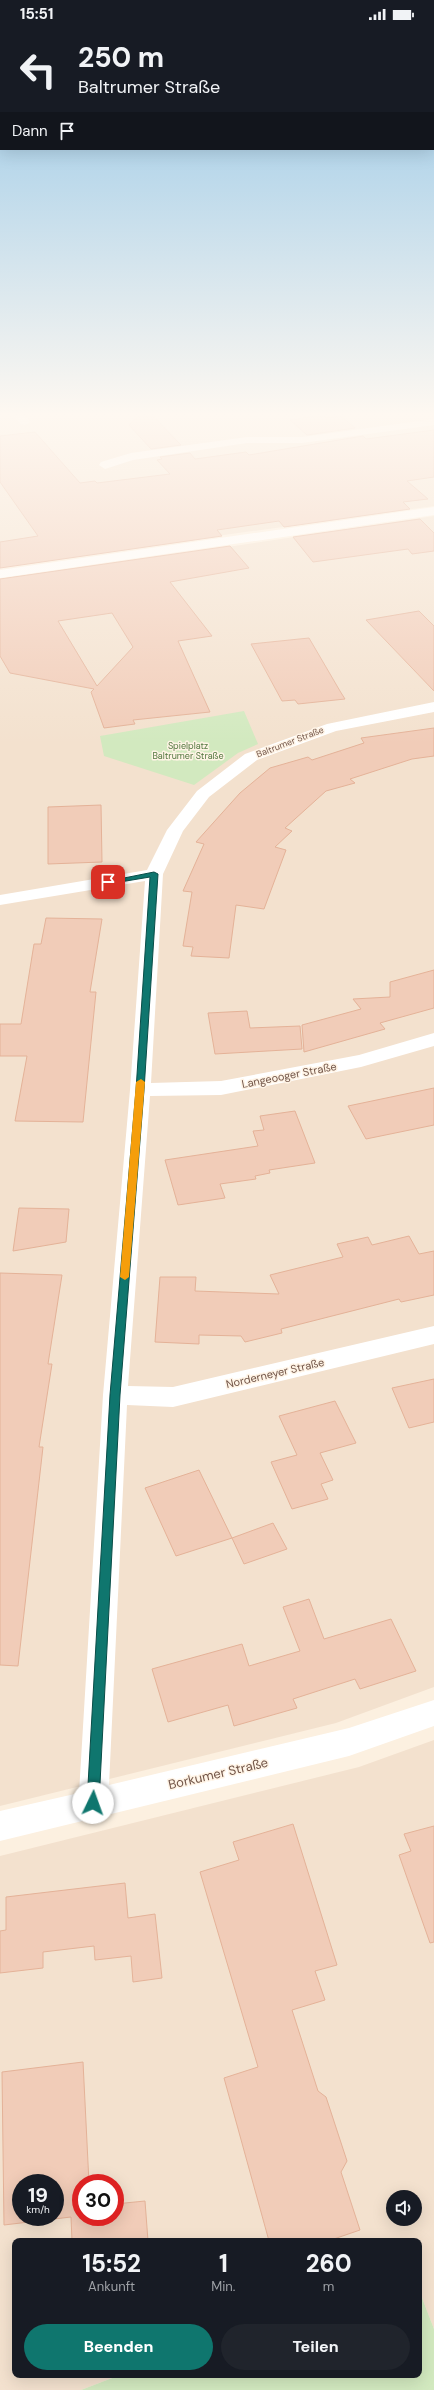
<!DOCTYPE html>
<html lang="de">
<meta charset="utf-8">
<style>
:root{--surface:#171b24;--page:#20242c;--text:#f1f3f6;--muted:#9ea1a6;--accent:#0f766e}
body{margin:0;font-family:"DM Sans",sans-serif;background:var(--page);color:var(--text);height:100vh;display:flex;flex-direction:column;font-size:15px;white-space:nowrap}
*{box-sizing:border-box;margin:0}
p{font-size:13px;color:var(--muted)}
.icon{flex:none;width:22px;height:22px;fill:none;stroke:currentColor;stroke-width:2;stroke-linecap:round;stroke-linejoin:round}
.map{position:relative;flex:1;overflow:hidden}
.details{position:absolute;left:12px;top:2210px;width:410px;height:140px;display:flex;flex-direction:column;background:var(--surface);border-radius:8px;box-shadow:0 4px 16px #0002}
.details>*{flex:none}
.hud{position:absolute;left:0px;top:0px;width:434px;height:122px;box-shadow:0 4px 16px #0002;background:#171b24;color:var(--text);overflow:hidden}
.buttons{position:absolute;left:386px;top:2162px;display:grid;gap:8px}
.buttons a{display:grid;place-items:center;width:36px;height:36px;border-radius:50%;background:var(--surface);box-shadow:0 4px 16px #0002;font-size:20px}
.speed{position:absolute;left:12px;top:2146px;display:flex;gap:8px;font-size:20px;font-weight:700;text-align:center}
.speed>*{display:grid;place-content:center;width:52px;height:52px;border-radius:50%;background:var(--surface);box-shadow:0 4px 16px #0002;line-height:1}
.speed small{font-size:10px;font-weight:400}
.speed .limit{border:6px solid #d22;background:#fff;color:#111}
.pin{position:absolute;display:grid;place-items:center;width:34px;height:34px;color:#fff;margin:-17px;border-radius:8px;box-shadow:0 2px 6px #0006}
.me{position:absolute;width:44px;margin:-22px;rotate:3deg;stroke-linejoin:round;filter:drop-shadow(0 0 3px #0008)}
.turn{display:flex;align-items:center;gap:14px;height:84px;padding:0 12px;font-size:18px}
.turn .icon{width:52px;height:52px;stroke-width:2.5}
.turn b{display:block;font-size:28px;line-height:34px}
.then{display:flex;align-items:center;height:38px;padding:0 12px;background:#0003;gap:8px;font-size:15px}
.eta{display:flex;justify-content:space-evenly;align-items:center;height:68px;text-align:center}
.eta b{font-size:24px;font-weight:800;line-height:28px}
.action{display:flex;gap:8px;margin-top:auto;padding:8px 12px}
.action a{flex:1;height:46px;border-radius:24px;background:var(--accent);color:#fff;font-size:16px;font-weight:800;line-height:46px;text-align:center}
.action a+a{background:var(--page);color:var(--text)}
.status{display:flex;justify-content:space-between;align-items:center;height:28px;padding:0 20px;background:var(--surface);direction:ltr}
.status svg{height:11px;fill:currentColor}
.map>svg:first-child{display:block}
</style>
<div class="status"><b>15:51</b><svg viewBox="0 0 49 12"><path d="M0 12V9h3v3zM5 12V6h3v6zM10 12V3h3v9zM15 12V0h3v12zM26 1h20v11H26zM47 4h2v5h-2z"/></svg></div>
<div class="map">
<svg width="434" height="2362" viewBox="0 0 434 2362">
<rect width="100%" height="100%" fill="#fcf0e0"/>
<g fill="#f3e1ce" fill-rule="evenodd">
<polygon points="0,385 434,385 434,478 0,538"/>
<polygon points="434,488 434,1659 336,1695 0,1778 0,553"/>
<path d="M434 1712V2301L419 2262V2213H15V2347H120L81 2362H0V1828L359 1739ZM21 2155H55V2189H21ZM81 2155H115V2189H81ZM393 2169H415V2191H393Z"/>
</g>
<g fill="#d2e9bf">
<polygon points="244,683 258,716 238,725 194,757 104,728 100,708"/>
<polygon points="419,2262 434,2301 434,2362 81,2362 120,2347 419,2347"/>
</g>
<g fill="#f1ccb8" stroke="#e4b298" fill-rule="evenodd">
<polygon points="141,385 150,385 181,417 151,421 129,397"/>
<polygon points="323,387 327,390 341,388 355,400 307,407 290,392"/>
<polygon points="434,402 434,449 407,453 428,471 403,474 410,481 284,499 279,493 217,502 222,508 0,540 0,514 38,508 0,454 0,408 35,404 80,455 95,453 97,455 170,446 157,432 162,431 160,429 190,425 195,431 246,424 249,427 363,408 366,411"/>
<polygon points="420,491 434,505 434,523 412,526 408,521 313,534 293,509"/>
<path d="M230 518 249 540 170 554 212 608 178 613 210 684 133 692 135 696 104 700 91 664 94 661 10 645 0 628V551ZM112 585 133 619 97 658 58 593Z"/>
<polygon points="419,583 434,598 434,663 366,592"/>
<polygon points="309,610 340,663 345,671 298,676 295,672 282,673 251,616"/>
<polygon points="434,700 434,728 412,731 350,751 355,755 326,763 285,800 292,803 275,819 286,822 264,881 236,877 229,930 191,928 193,919 183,918 192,864 183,863 204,816 196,814 240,765 270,740 308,729 312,732 364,715 361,710"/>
<polygon points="101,777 102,834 48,836 48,779"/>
<polygon points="46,890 102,891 90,964 96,964 83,1094 15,1093 27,1028 0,1028 0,996 21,996 34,916 41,916"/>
<polygon points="434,942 434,980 380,995 385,1001 304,1024 302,997 361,981 353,971 390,969 390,954"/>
<polygon points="247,983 250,1000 300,998 302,1021 215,1026 208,985"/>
<polygon points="434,1060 434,1097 366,1111 348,1078"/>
<polygon points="295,1083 315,1135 269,1142 270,1145 255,1148 256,1151 220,1156 225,1170 178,1177 165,1132 258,1118 253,1103 264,1102 260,1088"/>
<polygon points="19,1180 69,1181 66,1214 13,1223"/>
<polygon points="409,1208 419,1226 434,1223 434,1267 401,1274 399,1271 281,1301 282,1305 245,1314 241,1308 199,1307 199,1316 155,1314 160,1249 196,1249 195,1263 279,1266 270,1247 343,1229 337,1216 368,1209 372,1217"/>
<polygon points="0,1245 62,1247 48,1336 52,1336 39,1419 43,1419 18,1638 0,1637"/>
<polygon points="434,1351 434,1394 409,1400 392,1360"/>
<polygon points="335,1373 356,1415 320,1425 333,1452 321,1456 328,1471 292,1481 271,1434 297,1427 279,1388"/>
<polygon points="199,1442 232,1510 176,1528 145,1460"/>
<polygon points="273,1495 287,1521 244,1536 232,1510"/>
<polygon points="309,1571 324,1611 391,1591 416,1643 360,1661 355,1651 293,1671 297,1680 234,1698 228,1677 168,1694 152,1641 242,1616 249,1638 300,1623 283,1579"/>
<polygon points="293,1796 337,1937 315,1943 325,1972 292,1982 318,2063 326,2069 347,2133 341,2144 360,2202 328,2213 269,2213 224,2050 258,2039 200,1844 239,1832 233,1814"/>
<polygon points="434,1798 434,1914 430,1915 399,1827 411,1823 404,1806"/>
<polygon points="125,1855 128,1890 155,1886 162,1950 133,1954 131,1928 95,1932 94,1918 43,1924 43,1940 0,1945 0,1903 6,1902 6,1869"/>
<path d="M83 2034 89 2155H81V2189H115V2176L145 2173 148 2213H72L71 2189 4 2197 2 2044ZM21 2155H55V2189H21Z"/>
</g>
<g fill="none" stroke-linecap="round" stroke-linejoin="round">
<g fill="#fff" fill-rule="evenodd">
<polygon points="11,385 23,385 31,394 25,397 21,396"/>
<polygon points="434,391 434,397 302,415 247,415 133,432 105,441 99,437 101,434 131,425 247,409 302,409"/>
<polygon points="434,479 434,487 0,550 0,542"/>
<polygon points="434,674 434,684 336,703 257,732 209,769 183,803 163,846 151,1055 221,1053 359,1027 434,1005 434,1018 361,1039 221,1067 150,1068 128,1358 173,1359 434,1298 434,1316 173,1379 127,1377 109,1757 349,1700 434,1672 434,1698 349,1728 0,1813 0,1783 79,1765 103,1367 130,1062 145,853 0,877 0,867 147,842 167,802 197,763 245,726 327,696"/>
</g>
</g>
<linearGradient id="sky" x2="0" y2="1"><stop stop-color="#93c6e7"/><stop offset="0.54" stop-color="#fef8f1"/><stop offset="1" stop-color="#fef8f1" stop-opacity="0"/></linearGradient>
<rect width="434" height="716" fill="url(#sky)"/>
<polygon fill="#0f766e" stroke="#0a4d48" points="154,844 158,846 144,1062 120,1367 99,1775 97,1779 93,1781 89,1779 87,1775 110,1367 136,1062 150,849 108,856 104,854"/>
<polygon fill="#f59e0b" points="141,1051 145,1054 129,1249 125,1252 120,1249 136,1054"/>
<g text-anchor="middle" stroke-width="3" stroke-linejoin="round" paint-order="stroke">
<g font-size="9" fill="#725548" stroke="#fff4e6">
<text transform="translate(290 714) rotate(-21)" y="3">Baltrumer Straße</text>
</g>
<g font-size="9" fill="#537840" stroke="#fff4e6">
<text x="188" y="721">Spielplatz<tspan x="188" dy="10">Baltrumer Straße</tspan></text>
</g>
<g font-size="11" fill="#725548" stroke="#fff4e6">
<text transform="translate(289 1047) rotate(-11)" y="4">Langeooger Straße</text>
<text transform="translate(275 1345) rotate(-13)" y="4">Norderneyer Straße</text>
</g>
<g font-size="13" fill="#725548" stroke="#fff4e6">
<text transform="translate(218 1745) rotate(-13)" y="5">Borkumer Straße</text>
</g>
</g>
</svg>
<div class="buttons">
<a><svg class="icon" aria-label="sound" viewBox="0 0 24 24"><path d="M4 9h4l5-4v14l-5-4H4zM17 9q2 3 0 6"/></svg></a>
</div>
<div class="speed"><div>19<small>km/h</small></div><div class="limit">30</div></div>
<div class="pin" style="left:108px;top:854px;background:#d93025"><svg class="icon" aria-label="arrive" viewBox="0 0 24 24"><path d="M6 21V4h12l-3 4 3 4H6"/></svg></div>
<svg class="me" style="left:93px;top:1775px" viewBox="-20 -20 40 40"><circle r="19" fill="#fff"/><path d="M0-13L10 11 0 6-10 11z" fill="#0f766e"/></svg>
<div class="hud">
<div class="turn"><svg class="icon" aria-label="left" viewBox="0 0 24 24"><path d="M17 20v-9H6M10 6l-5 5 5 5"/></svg><div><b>250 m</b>Baltrumer Straße</div></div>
<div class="then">Dann<svg class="icon" aria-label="arrive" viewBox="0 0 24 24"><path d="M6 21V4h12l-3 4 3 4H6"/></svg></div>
</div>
<section class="details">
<div class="eta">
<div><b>15:52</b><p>Ankunft</p></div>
<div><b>1</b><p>Min.</p></div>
<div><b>260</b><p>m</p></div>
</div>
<div class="action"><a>Beenden</a><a>Teilen</a></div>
</section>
</div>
